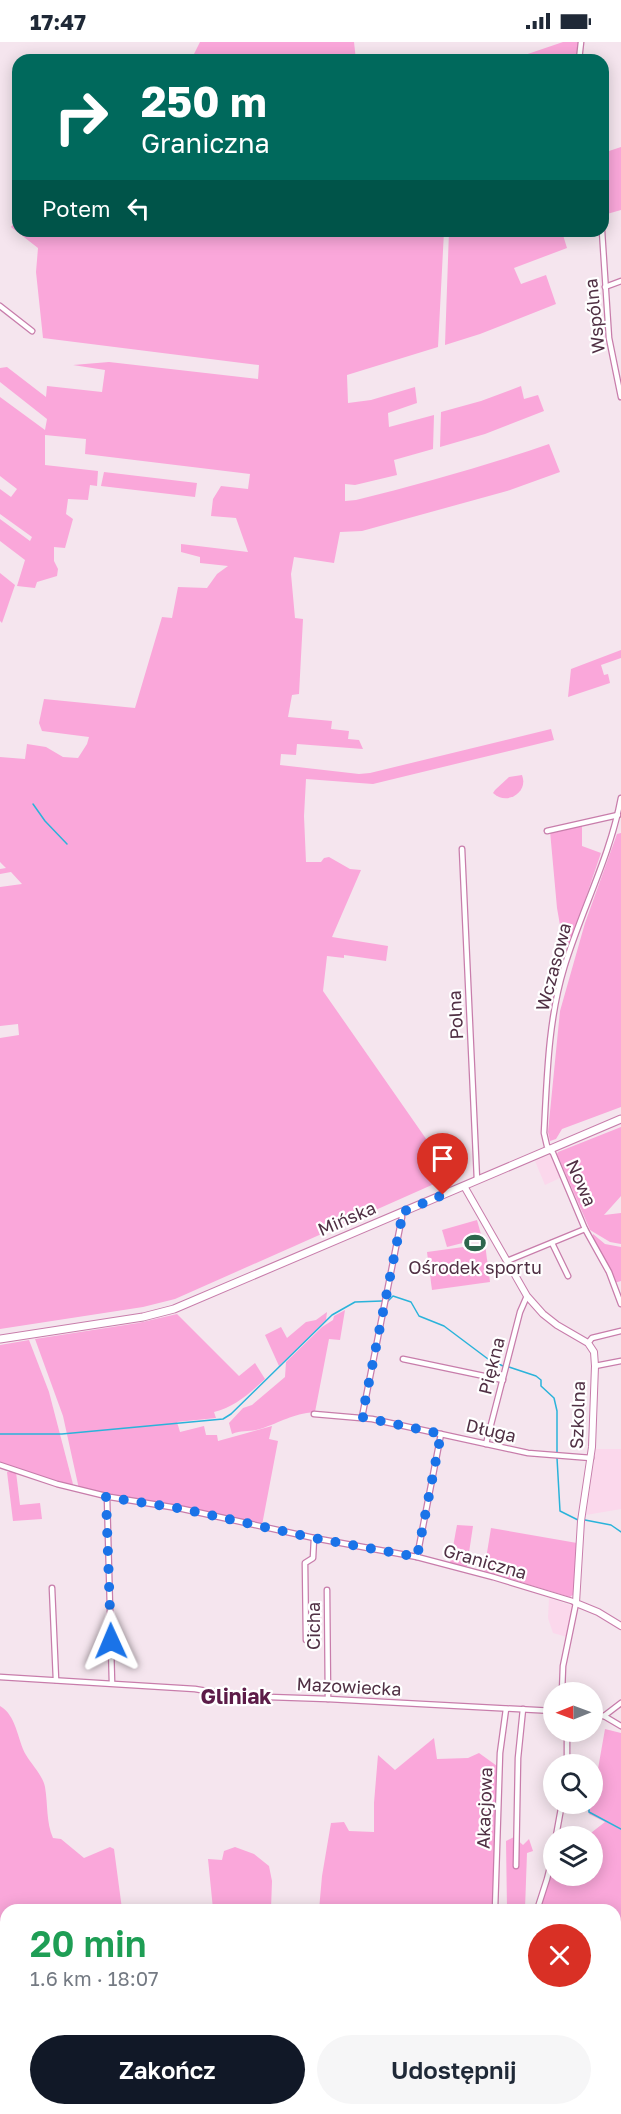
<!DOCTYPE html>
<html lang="pl">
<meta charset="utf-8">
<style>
:root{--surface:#fff;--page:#f6f6f7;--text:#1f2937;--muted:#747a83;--accent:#111827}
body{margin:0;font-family:"Golos Text",sans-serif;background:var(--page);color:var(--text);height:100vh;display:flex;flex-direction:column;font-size:22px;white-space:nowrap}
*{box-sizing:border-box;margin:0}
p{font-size:20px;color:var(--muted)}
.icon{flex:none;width:33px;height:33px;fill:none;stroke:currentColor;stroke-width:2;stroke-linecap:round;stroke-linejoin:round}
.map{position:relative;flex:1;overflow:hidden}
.sheet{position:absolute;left:0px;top:1862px;width:621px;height:212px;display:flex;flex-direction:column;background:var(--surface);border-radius:18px 18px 0 0;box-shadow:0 3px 15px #0003}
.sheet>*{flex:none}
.hud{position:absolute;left:12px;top:12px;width:597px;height:183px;border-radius:18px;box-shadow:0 3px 15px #0003;background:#00695c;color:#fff;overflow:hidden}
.needle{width:39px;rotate:269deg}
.fabs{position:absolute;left:543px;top:1640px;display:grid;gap:12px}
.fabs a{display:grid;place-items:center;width:60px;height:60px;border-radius:50%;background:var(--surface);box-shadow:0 3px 15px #0003;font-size:30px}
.pin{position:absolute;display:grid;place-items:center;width:51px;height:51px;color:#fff;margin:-62px -26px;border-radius:50% 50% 50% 0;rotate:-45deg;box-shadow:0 0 6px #0007}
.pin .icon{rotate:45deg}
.me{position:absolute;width:66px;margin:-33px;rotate:359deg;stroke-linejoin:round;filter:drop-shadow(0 0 4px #0008)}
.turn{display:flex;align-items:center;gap:21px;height:126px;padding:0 30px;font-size:27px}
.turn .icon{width:78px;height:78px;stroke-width:2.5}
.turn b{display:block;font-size:42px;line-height:51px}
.then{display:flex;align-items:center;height:57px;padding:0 30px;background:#0003;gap:12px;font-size:22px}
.round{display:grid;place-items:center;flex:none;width:63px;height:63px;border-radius:32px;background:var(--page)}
.headline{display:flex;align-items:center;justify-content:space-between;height:102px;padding:0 30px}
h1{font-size:36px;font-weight:600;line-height:45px;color:#1e9e55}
.primary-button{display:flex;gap:12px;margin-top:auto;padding:12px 30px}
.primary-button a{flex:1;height:69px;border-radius:36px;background:var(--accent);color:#fff;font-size:24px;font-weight:600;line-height:69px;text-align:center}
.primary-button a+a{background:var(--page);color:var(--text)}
.status{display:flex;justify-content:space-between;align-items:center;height:42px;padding:0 30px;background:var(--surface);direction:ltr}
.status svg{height:16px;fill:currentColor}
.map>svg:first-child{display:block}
</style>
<div class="status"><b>17:47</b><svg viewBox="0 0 49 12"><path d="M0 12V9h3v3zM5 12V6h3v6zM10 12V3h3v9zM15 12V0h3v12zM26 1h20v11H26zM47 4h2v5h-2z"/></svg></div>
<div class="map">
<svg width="621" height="2072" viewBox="0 0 621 2072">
<rect width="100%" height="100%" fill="#f5e5ee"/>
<g fill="#fbd8ec">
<polygon points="550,1113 560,1136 545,1143 535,1119"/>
<polygon points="596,1407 621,1407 621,1467 586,1473"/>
<polygon points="549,1556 573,1564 567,1595 553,1591 548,1576"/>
</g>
<g fill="#faa7da">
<polygon points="200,0 354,0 356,18 191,18"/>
<polygon points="563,0 578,0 577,18 510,18"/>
<polygon points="621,105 621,168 607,172 604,172 606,144 603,111"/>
<path d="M18 176V189H444L438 305 347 333 348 361 371 358 415 345 417 361 388 371 389 385 434 373 433 407 394 418 397 433 355 443 345 442V459L356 458C421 442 485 424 549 402L560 430 507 449 362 489 340 490 334 521 294 515 291 532 295 576 303 577 299 652 292 653 288 675 332 679 331 687 349 689 348 697 359 698 363 707 297 702 296 713 281 712 280 723 359 732 370 731 551 687 554 698 373 742 306 737 304 774 306 820H321L324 816 329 815 350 827 361 828 332 895 388 904 386 919 344 913V916L327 914 323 949 452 1134 175 1257 143 1265 0 1287V996L19 993 18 982 0 984V845L22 842 11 830 0 832V827L6 826 0 820V715L25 717 27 702 46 705 63 715 78 716 87 702 89 695 42 689 39 681 44 657 135 666 162 575 172 576 178 545 207 546 217 532 228 524 200 521V515L181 510V502L248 510 236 476 211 474 213 457 221 444 248 447 250 432 85 412 86 397 45 393V423L98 429 97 444 90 443 88 458 68 457 66 472 73 477 65 506 54 505V519L58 527 57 534 37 540 35 546 17 544 25 518 0 499V477L30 499 32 495 0 472V447L11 455 17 447 0 434V355L45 388 47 377 0 340V326L7 325 46 355 47 344 102 350 105 328 73 323 109 320 258 337 259 323 43 296 36 230 38 206 11 185Z"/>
<polygon points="449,189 573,189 563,193 567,206 514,226 521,242 546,233 556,262 480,292 445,303"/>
<polygon points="521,344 524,357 538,353 544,369 485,392 440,405 441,370 481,359"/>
<polygon points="104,430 197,441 195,455 101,444"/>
<polygon points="0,531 15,543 2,581 0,579"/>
<polygon points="621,608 621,616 601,623 604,633 608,632 610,641 568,655 571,627"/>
<path d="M522 733C529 751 506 764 493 751L495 748 509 735Z"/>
<polygon points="582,783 582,804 601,811 570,902 563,900 557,866 550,789"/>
<polygon points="621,791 621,1065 562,1087 556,1097 550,1099 548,1090 560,969 585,881 617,792"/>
<polygon points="621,1085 621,1154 604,1173 621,1171 621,1202 610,1200 590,1188 557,1112 558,1110"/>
<polygon points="477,1178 482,1196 447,1205 442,1188"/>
<polygon points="593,1192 605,1202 621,1205 621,1239 614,1241 592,1196"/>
<polygon points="485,1202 490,1240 432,1248 427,1210"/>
<path d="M345 1268 340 1298 329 1297 315 1370C291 1372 282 1380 260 1387 251 1390 242 1388 232 1392L229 1381 243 1366 252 1363 285 1335 286 1320 322 1285 333 1278 334 1274Z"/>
<polygon points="327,1270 326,1278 279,1324 265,1293 281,1285 287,1296 306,1280 316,1278"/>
<path d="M177 1272 239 1334 255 1321 265 1337C250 1351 235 1365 214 1370L216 1376 177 1380 180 1390 204 1384 206 1393H217L218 1399 272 1384 269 1397 278 1399 262 1483 182 1464 108 1453 79 1447 63 1374 35 1297 138 1281Z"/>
<polygon points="29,1298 49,1350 74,1446 0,1422 0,1303"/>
<polygon points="7,1430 16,1430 20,1463 40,1461 42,1477 13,1479"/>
<polygon points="457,1483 473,1484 467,1524 465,1525 450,1521"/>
<polygon points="491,1486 577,1501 574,1552 570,1555 484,1529"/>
<path d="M0 1664C17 1674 17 1697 26 1713 32 1723 43 1734 45 1745 48 1762 46 1780 53 1796L61 1797 84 1816 110 1805 114 1807 122 1867 6 1868V2067H98L105 2072H0Z"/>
<polygon points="605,1687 621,1691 621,1977 615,2000 615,1868 540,1868 553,1816 554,1833 592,1833 592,1794 587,1794 605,1780 589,1772 585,1761 592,1761"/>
<polygon points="434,1696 437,1717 468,1716 479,1711 497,1724 495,1812 498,1867 319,1868 322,1834 331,1781 344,1780 349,1789 374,1790 374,1761 378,1713 395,1728"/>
<polygon points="514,1795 523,1803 529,1797 533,1809 527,1811 525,1867 507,1867 506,1799"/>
<polygon points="235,1805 254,1812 269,1824 272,1839 271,1867 213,1867 208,1817 222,1818 224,1809"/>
<polygon points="615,2045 621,2051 621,2072 143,2072 135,2067 615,2067"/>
</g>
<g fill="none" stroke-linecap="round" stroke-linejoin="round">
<g stroke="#2ab3da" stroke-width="1.5">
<polyline points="33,762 45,779 67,802"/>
<polyline points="387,1260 393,1254 411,1260 419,1274 444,1284 488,1317 503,1324"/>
<polyline points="509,1325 536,1334 541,1338 541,1344 554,1356 557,1369 557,1410"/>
<polyline points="0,1392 62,1392 223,1377 231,1372 332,1273 355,1260 382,1259"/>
<polyline points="557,1416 560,1469 578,1478"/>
<polyline points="585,1478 611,1483 621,1490"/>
<polyline points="589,1761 589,1770 621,1787"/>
</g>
<defs>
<g id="minor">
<polyline points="579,18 581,0"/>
<polyline points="603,142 603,158"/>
<polyline points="602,189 609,296 621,355"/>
<polyline points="605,245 621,239"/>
<polyline points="0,264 32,289"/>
<polyline points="547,789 618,773"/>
<polyline points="462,807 477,1138"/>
<polyline points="585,1187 609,1230 621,1262"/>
<polyline points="552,1201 568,1234"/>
<path d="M507 1219 585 1187 553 1111 547 1104 544 1091C547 1036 548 979 564 926 581 869 610 815 621 756"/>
<polyline points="588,1301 592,1296 621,1289"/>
<polyline points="403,1317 503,1338"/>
<polyline points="595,1324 621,1319"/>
<polyline points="314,1372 372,1377 528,1411 591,1416"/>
<polyline points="362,1375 402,1175 400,1171"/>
<polyline points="486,1402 520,1270 527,1254"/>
<polyline points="0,1423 57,1442 110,1455 183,1467 314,1496 417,1515 493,1535 572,1559 576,1561 563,1624 562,1650"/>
<polyline points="107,1455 112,1641"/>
<polyline points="417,1515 441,1392"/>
<polyline points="52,1546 56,1638"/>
<polyline points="327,1548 328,1657"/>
<polyline points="306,1598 305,1521 313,1516 314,1496"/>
<polyline points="0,1635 195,1647 236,1654 328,1657 554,1669"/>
<polyline points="592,1673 604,1674 621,1661"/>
<polyline points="604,1674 621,1684"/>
<polyline points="567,1722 567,1689"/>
<polyline points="556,1794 562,1761"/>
<polyline points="516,1824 518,1716 523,1667"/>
<polyline points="495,1868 500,1711 506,1667"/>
<polyline points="537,1868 547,1837 554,1809"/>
<polyline points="426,2072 428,2067"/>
</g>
<polyline id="tertiary" points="464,1144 527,1254 543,1272 557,1283 588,1301 594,1310 595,1324 592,1405 581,1479 576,1561 598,1570 621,1584"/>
<polyline id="secondary" points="0,1297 143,1275 174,1267 621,1077"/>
</defs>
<use href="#minor" stroke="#c87dab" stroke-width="7"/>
<use href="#tertiary" stroke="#c87dab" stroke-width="8"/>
<use href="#secondary" stroke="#c87dab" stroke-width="9"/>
<use href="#minor" stroke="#fff" stroke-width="4.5"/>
<use href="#tertiary" stroke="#fff" stroke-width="6"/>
<use href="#secondary" stroke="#fff" stroke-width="7"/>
</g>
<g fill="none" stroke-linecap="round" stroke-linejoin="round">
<polyline stroke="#1a73e8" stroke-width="10" stroke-dasharray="0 18" points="111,1599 106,1455 183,1467 314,1496 417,1515 441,1392 362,1375 402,1175 400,1171 443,1153"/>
</g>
<defs>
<symbol id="stadium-bare" viewBox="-9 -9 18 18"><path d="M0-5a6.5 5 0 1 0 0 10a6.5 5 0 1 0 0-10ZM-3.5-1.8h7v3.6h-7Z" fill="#2e664d" stroke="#fff" stroke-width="2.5" paint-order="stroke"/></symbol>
</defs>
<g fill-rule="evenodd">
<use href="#stadium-bare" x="460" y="1186" width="30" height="30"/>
</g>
<g text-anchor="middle" stroke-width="4.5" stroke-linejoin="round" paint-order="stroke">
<g font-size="18" fill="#503044" stroke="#fff">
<text transform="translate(595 274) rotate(-96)" y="6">Wspólna</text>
<text transform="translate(554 925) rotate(-75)" y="6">Wczasowa</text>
<text transform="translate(456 973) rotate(-93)" y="6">Polna</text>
<text transform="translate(581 1141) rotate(66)" y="6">Nowa</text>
<text transform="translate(347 1177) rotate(-23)" y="6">Mińska</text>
<text transform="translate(492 1324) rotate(-76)" y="6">Piękna</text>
<text transform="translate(578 1373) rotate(-88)" y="6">Szkolna</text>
<text transform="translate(491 1389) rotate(13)" y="6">Długa</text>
<text transform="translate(485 1520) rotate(16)" y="6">Graniczna</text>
<text transform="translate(314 1584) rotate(-90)" y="6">Cicha</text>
<text transform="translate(349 1645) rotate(3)" y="6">Mazowiecka</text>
<text transform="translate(485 1766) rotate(-88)" y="6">Akacjowa</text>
</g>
<g font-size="18" fill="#503044" stroke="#fff">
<text x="475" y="1232">Ośrodek sportu</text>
</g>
<g font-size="21" font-weight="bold" fill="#5c1c48" stroke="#fff">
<text x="236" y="1662">Gliniak</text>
</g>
</g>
</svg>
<div class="fabs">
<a><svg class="needle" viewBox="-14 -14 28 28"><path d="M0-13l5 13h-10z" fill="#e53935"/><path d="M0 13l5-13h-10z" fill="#747a83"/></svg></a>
<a><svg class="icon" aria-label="search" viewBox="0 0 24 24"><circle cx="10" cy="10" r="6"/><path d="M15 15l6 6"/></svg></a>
<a><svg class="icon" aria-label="layers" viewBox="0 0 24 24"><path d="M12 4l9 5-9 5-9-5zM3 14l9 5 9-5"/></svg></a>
</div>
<div class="pin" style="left:443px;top:1153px;background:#d93025"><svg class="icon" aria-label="arrive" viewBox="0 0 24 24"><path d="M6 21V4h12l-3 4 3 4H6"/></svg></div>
<svg class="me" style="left:111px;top:1599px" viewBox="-20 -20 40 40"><path d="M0-17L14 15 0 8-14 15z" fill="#1a73e8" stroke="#fff" stroke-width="4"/></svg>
<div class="hud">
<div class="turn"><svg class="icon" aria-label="right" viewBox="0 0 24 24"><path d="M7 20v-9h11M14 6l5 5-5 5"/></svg><div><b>250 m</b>Graniczna</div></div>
<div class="then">Potem<svg class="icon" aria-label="left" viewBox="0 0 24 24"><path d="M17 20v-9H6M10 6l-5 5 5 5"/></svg></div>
</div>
<section class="sheet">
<div class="headline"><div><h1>20 min</h1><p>1.6 km · 18:07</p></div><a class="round" style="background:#d93025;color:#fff"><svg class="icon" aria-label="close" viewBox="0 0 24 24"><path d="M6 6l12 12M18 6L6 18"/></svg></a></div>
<div class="primary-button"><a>Zakończ</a><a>Udostępnij</a></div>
</section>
</div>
